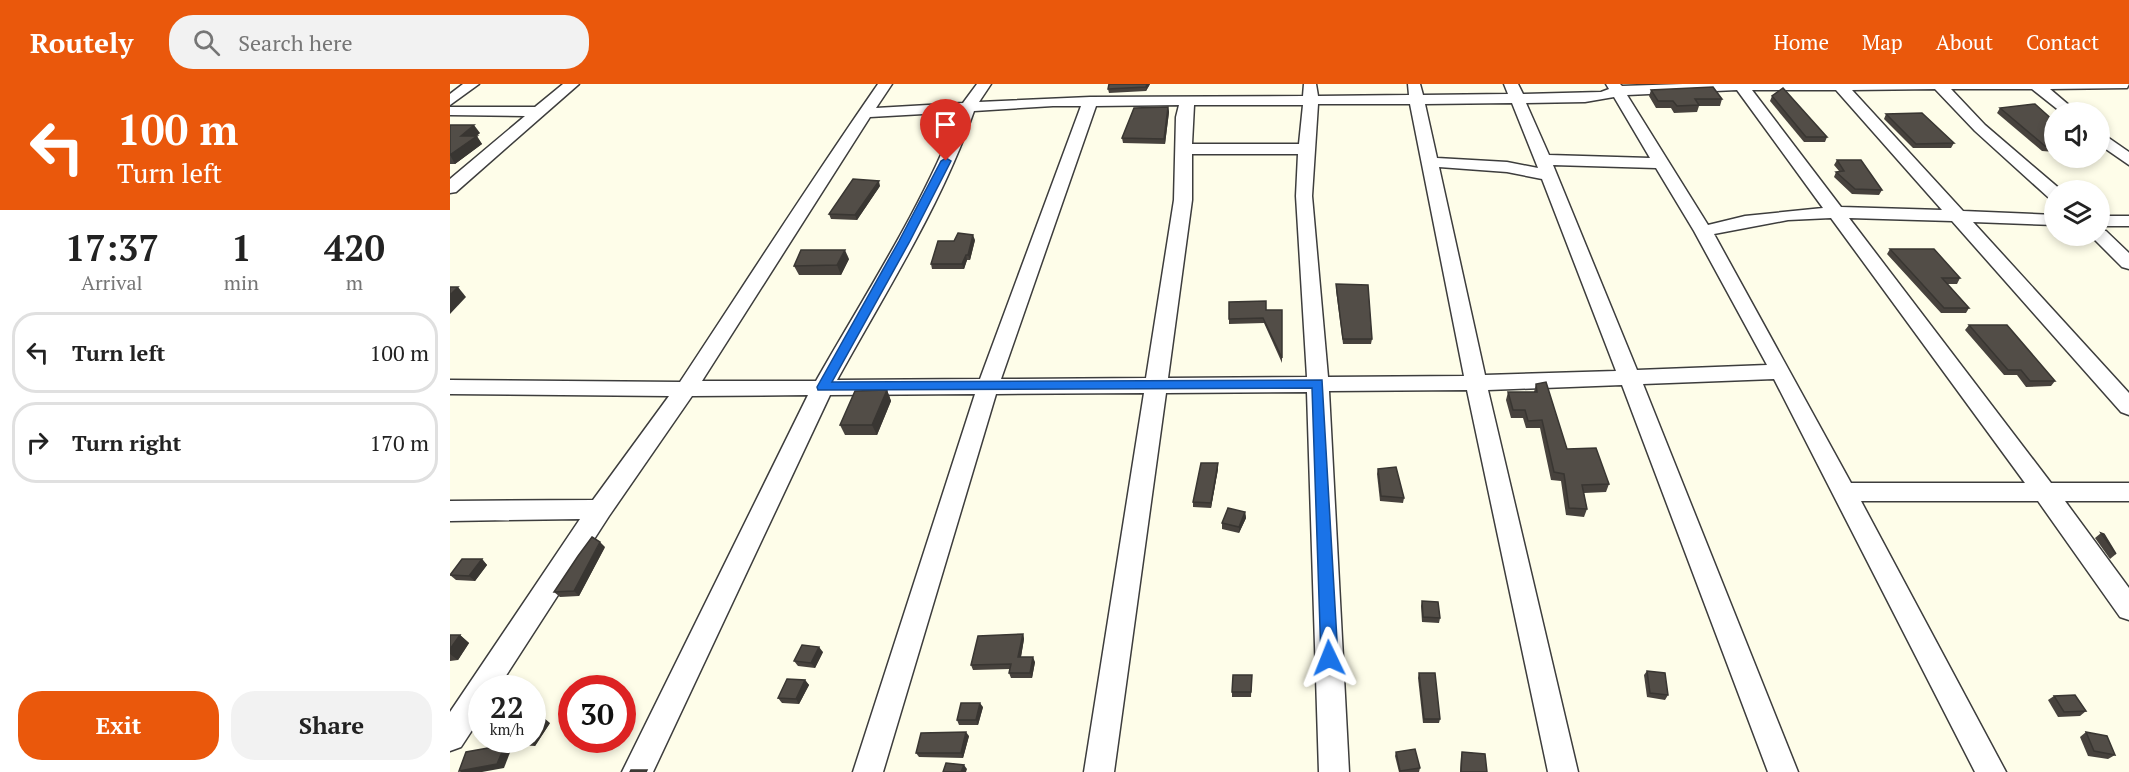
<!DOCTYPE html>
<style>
:root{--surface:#fff;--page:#f2f2f2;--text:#222;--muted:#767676;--line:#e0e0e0;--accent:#ea580c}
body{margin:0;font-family:"PT Serif",serif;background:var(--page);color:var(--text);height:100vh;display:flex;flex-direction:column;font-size:22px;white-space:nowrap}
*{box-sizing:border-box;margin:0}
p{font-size:20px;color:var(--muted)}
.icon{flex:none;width:33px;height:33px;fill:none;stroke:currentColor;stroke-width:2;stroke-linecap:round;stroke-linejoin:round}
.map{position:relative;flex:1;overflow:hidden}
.side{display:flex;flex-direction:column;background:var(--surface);width:450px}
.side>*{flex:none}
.banner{background:#ea580c;color:#fff;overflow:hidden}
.buttons{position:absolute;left:1594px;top:18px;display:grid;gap:12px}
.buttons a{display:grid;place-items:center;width:66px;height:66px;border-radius:50%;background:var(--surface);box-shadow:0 3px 9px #0003;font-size:30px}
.speed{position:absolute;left:18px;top:591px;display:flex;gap:12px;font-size:30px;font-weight:700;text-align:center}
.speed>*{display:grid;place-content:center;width:78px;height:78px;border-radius:50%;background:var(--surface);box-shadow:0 3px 9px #0003;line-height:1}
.speed small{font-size:15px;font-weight:400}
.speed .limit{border:9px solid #d22;background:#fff;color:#111}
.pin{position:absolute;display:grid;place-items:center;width:51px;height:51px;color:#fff;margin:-62px -26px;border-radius:50% 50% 50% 0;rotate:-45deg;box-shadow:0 0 6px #0007}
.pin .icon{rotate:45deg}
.me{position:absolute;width:66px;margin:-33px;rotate:358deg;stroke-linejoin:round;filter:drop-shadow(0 0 4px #0008)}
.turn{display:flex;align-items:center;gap:21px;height:126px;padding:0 18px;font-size:27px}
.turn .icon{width:78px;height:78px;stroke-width:2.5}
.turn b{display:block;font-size:42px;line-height:51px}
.eta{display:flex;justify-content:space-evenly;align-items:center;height:102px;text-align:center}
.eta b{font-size:36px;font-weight:600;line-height:42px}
.primary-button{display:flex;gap:12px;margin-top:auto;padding:12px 18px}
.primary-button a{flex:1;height:69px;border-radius:24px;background:var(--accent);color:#fff;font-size:24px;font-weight:600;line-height:69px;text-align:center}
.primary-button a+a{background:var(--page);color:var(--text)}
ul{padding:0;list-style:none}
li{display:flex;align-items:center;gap:18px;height:81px;margin:0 12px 9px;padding:0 6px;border:3px solid var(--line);border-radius:24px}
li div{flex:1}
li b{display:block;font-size:22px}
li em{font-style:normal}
header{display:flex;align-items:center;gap:36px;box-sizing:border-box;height:84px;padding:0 30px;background:var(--accent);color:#fff}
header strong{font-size:28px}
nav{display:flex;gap:33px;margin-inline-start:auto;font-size:21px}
.search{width:420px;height:54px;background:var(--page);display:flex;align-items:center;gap:15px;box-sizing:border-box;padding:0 21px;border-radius:24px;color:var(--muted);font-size:22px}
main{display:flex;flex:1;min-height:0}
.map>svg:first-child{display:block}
</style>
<header>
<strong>Routely</strong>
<div class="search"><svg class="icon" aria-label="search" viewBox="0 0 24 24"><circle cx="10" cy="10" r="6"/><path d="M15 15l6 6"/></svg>Search here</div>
<nav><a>Home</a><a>Map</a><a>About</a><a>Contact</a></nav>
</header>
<main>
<section class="side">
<div class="banner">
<div class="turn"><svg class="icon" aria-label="left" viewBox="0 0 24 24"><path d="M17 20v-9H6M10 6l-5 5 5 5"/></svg><div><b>100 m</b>Turn left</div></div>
</div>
<div class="eta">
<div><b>17:37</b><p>Arrival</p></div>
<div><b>1</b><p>min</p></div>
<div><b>420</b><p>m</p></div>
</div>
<ul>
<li><svg class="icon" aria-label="left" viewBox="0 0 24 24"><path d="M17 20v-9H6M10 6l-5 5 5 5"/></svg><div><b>Turn left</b></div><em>100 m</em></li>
<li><svg class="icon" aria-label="right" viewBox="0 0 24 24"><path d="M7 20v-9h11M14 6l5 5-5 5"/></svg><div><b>Turn right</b></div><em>170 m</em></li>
</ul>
<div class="primary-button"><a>Exit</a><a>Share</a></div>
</section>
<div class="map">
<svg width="1679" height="688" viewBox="0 0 1679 688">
<rect width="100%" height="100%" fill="#fefde9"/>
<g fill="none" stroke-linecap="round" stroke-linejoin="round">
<defs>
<g id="minor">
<polygon points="13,0 29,0 0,21 0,10"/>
<polygon points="113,0 129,0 6,108 0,109 0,95 75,32 0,31 0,23 85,23"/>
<path d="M428 0H442L426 24 513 19 527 0H541L529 18 640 13 853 12 854 0H866L868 12 959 11 958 0H970L973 11 1058 10 1054 0H1068L1073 10 1151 8 1159 5 1156 0H1170L1172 2 1233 0H1679L1677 4 1600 5 1627 28H1611L1582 5H1501L1535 41 1611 106H1605V115L1599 114 1525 47 1485 5 1402 6 1513 127 1605 131V141L1523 138 1679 309V331L1671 328 1502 137 1399 134 1601 399H1679V417H1615L1679 504V536L1670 533 1588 417H1411L1556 688H1525L1324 295 1193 300 1348 688H1318L1172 301 1038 306 1128 688H1098L1017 306 879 307 899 688H869L857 308 716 309 664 688H634L694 309 546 310 433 688H403L525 310 380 311 203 688H172L358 311 242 312 159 432 48 604H32V631L11 663 0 667V628L130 435 0 437V417L143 416 219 312 0 310V296L230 298C296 198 360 98 428 0ZM1287 6 1373 124 1295 132 1258 141 1177 11ZM1302 6H1386L1492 126 1391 123ZM1164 13 1200 74 1099 71 1076 19 1135 18ZM1062 19 1088 84 1057 78 987 74 975 20ZM868 20H960L1014 292 878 293 862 112ZM729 21 726 33 724 116 696 294 551 295 646 22ZM744 21H853L849 60H742ZM603 22H631L530 295 387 296C435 209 491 122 524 27ZM509 28C473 122 416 209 366 297H252L420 33ZM742 70H848L846 112 857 293 718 294 742 116ZM1103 81 1206 84 1244 147 1317 281 1187 286ZM989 83 1057 88 1092 95 1166 287 1035 291ZM1381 134 1575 399H1401L1264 150 1338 136Z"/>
<polygon points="1650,48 1679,68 1679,81 1650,61"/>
<rect x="1650" y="132" width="29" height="10"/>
<polygon points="1650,146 1656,147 1679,169 1679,185 1672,183 1641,152 1650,152"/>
</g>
</defs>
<use href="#minor" stroke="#3d3d3d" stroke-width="3"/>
<use href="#minor" fill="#fff" fill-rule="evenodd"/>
</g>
<g fill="#47423d">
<polygon points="700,0 696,7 659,9 658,5"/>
<polygon points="1201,6 1272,15 1270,22 1249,22 1247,28 1224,29 1221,24 1206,24 1199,12"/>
<polygon points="1322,12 1377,53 1375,58 1354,58 1320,17"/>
<polygon points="718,23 719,28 715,60 673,59 672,54"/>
<polygon points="1550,24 1605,38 1605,68 1592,67 1547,29"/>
<polygon points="1436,30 1504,59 1501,64 1463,64 1434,35"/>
<polygon points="0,41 30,49 26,52 32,60 5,80 0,80"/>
<polygon points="1387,76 1432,106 1429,111 1402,110 1384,93 1386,88 1389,87 1384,81"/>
<polygon points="430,102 407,136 381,135 379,130"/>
<polygon points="525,156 520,176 517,176 514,185 482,185 481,180"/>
<polygon points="1440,165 1510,194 1507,200 1497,200 1519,224 1516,229 1491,229 1437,170"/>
<polygon points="399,175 391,191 349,191 344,182"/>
<polygon points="886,200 922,255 921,260 893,260 886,206"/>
<polygon points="816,226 832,226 832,279 814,239 779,240 779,235"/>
<polygon points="1519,241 1605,297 1601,302 1576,303 1567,291 1554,291 1515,246"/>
<polygon points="1086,300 1117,365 1159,400 1156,408 1134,409 1137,425 1134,433 1116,431 1111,397 1101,396 1090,344 1076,344 1073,334 1061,334 1056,316 1058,308 1084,308"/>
<polygon points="437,306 441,317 427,351 395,351 390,341"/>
<polygon points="768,379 768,385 761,424 743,423 743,418"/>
<polygon points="928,385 954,414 953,419 930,417 927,390"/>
<polygon points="795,428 796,434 789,449 772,445 772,439"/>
<polygon points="1651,449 1666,470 1660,475 1645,454"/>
<polygon points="155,463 129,512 110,513 104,508"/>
<polygon points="32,475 37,481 25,497 6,496 0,491"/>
<polygon points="972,517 990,534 989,539 972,538 971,522"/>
<polygon points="573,550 574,555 571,573 585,578 582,594 561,594 559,589 560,585 523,586 521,581"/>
<polygon points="0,551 10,551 19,559 8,576 0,577"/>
<polygon points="373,568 365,584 348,582 344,577"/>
<polygon points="1197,587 1218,611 1215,616 1197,613 1194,591"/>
<polygon points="969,589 990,635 989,639 973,639 968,594"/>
<polygon points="802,591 801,613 782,613 782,608"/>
<polygon points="355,596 359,601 349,620 332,619 328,614"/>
<polygon points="1604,612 1636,627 1630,632 1608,633 1598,616"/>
<polygon points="533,623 528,641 509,641 507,636"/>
<polygon points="100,639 85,662 67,661 60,656"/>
<polygon points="1636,648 1665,671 1658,675 1638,672 1630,653"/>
<polygon points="519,652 513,674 469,673 466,669"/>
<polygon points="946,668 970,684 969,688 949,688 945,672"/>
<polygon points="1012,668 1037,688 1010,688 1011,672"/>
</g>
<g fill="#393632">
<polygon points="697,0 700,0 696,7 696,3"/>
<polygon points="718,23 719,28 715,60 714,55"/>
<polygon points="24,41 30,49 20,57 27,52 32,60 5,80 0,71 11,52"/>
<polygon points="429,97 430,102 407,136 405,131"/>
<polygon points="523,151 525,156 520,176 518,171"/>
<polygon points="395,166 399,175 391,191 387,181"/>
<polygon points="516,171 517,176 514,185 512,180"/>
<polygon points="8,203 16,213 0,230 0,211"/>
<polygon points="437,306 441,317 427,351 422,341"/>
<polygon points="768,379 768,385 761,424 761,419"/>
<polygon points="795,428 796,434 789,449 789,443"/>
<polygon points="150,458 155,463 129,512 124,507"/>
<polygon points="32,475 37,481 25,497 19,492"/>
<polygon points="573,550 574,555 570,578 568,573"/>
<polygon points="10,551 19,559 8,576 0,570 0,565"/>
<polygon points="369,563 373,568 365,584 361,579"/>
<polygon points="583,573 585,578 582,594 580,589"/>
<polygon points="355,596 359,601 349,620 346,615"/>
<polygon points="530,619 533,623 528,641 526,636"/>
<polygon points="94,634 100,639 85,662 79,657 80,656 82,656 82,652"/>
<polygon points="516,648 519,652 513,674 511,669"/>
<polygon points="55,661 61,666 54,684 32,688 11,688 9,687"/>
<polygon points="514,681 517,685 516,688 511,688"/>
</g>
<g fill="#524d47" stroke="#393632" stroke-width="1.5">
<polygon points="659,0 697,0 696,3 658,5"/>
<polygon points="1263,3 1272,15 1245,15 1249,21 1227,22 1223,17 1208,17 1201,6"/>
<polygon points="1333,4 1377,53 1356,53 1322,12"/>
<polygon points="1585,20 1605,38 1605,63 1595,62 1550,24"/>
<polygon points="718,23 714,55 672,54 684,24"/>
<polygon points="1472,29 1504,59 1466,60 1436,30"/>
<polygon points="0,41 24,41 11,52 27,52 0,71"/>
<polygon points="1387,76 1411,76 1432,106 1405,105 1386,88 1394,87"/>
<polygon points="403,95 429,97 405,131 379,130"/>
<polygon points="508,149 523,151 518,171 516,171 512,180 481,180 488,157 504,157"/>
<polygon points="1440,165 1484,165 1510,194 1492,194 1519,224 1494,224"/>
<polygon points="351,166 395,166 387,181 344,182"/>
<polygon points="886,200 918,201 922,255 893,255"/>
<polygon points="0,203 8,203 0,211"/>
<polygon points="816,217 816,226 832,226 832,274 813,234 779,235 779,218"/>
<polygon points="1519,241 1557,241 1605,297 1580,297 1571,286 1558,286"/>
<polygon points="1096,298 1117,365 1146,364 1159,400 1132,401 1137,425 1119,424 1114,390 1104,388 1092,336 1078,337 1075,326 1063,326 1058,308 1087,308 1086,300"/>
<polygon points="437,306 422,341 390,341 405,307"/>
<polygon points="751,379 768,379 761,419 743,418"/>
<polygon points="946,383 954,414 931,412 928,385"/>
<polygon points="778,424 795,428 789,443 772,439"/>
<polygon points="1651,449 1654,450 1666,470"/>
<polygon points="142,453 150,458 124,507 104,508 128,472"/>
<polygon points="12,475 32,475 19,492 0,491"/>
<polygon points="972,517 988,518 990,534 973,533"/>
<polygon points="573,550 568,573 583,573 580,589 559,589 561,580 521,581 528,552"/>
<polygon points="0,551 10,551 0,565"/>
<polygon points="352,561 369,563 361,579 344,577"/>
<polygon points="1197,587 1215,589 1218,611 1200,609"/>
<polygon points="969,589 985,589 990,635 974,635"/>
<polygon points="783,591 802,591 801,608 782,608"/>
<polygon points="337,595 355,596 346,615 328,614"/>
<polygon points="1625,611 1636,627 1614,628 1604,612"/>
<polygon points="511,619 530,619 526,636 507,636"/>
<polygon points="82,633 94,634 82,652"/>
<polygon points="516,648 511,669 466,669 471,649"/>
<polygon points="1636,648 1657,652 1665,671 1644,667"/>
<polygon points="55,661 47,680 9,687 16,668"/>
<polygon points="965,665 970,684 950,687 946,668"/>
<polygon points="1012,668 1035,670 1037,688 1011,688"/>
<polygon points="496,679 514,681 511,688 493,688"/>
<polygon points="181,686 197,686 196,688 180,688"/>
</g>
<polygon fill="#1a73e8" stroke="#114b97" stroke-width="1.5" points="496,74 501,77 460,157 382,298 872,296 888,574 885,579 879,581 873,579 871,574 862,304 368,306 367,303 449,157 491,77"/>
</svg>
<div class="buttons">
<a><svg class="icon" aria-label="sound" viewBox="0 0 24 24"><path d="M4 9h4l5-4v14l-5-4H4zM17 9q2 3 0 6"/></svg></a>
<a><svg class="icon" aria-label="layers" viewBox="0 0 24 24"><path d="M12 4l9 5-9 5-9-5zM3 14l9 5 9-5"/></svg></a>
</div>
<div class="speed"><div>22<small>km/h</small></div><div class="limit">30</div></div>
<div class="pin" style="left:496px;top:77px;background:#d93025"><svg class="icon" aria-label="arrive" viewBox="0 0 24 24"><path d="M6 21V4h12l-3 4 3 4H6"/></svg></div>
<svg class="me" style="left:879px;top:574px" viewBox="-20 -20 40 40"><path d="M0-17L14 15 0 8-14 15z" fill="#1a73e8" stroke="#fff" stroke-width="4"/></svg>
</div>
</main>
